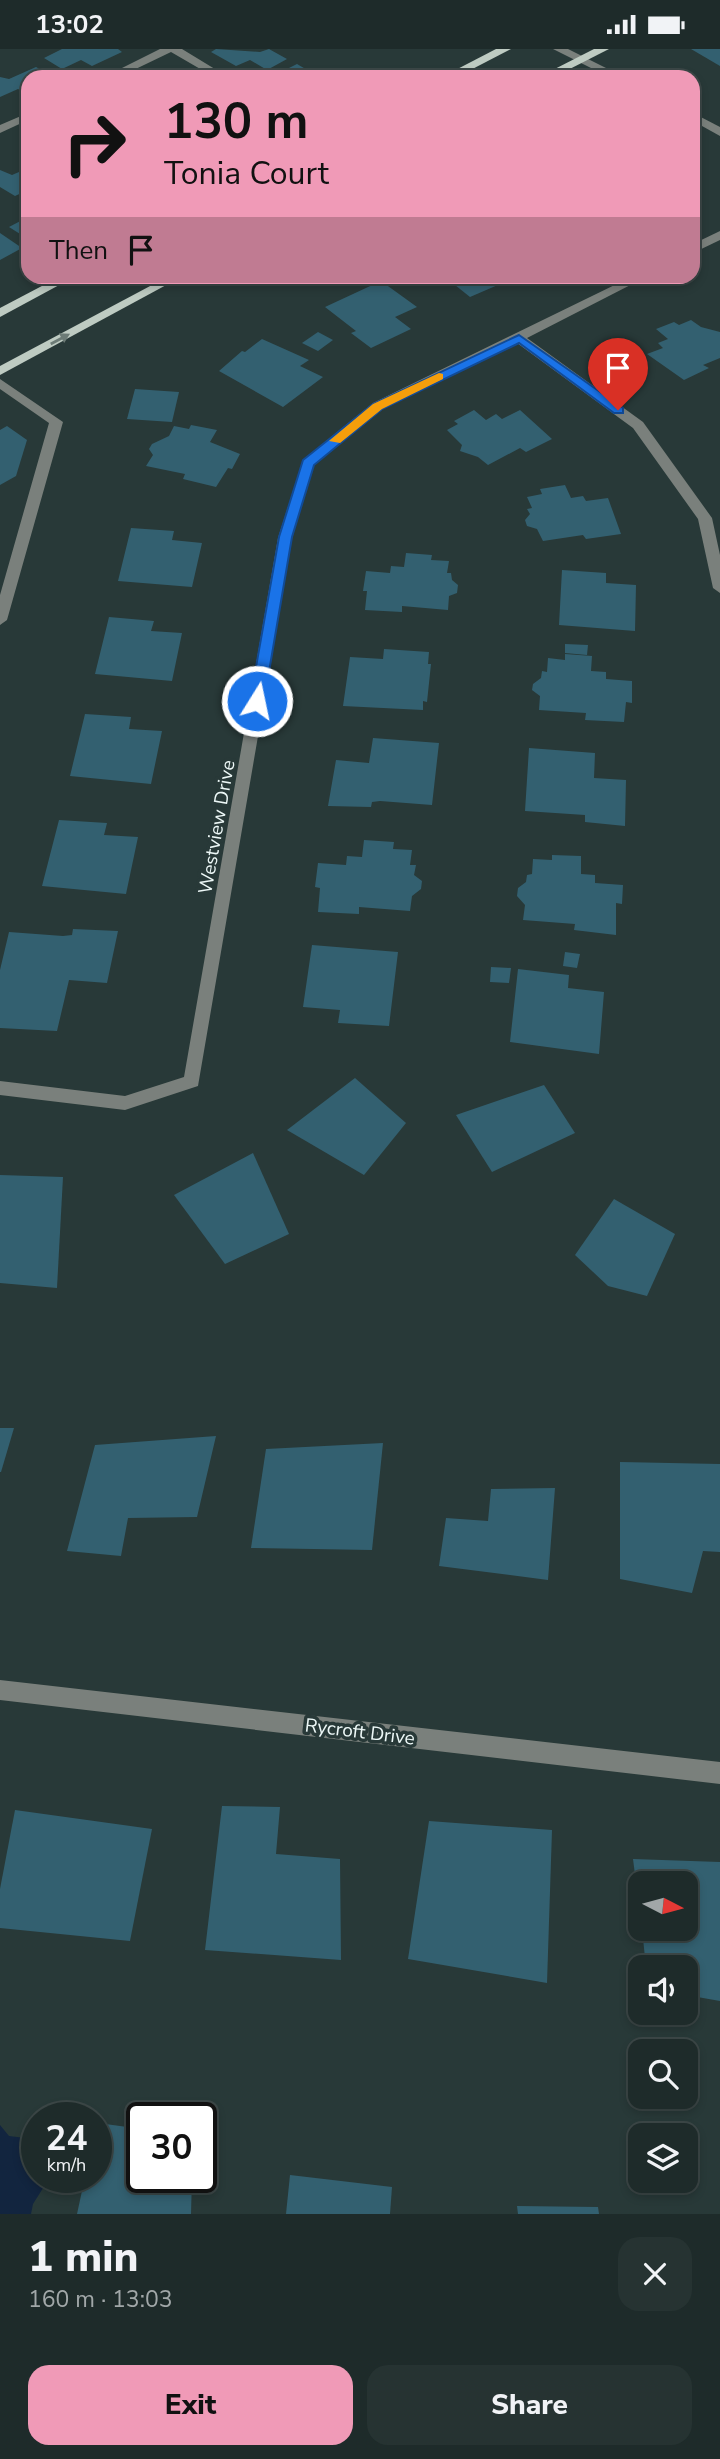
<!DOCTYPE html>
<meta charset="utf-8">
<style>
:root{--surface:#1e2b2a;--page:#263332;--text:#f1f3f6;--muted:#a1a7a8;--line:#3c4747;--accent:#f09ab7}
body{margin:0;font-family:"Nunito Sans",sans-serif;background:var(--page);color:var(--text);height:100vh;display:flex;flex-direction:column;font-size:26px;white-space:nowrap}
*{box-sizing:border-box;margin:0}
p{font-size:23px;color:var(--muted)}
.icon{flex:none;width:38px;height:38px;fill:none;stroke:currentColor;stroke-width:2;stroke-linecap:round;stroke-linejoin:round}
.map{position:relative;height:2165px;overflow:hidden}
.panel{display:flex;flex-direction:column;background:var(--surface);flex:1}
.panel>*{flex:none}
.banner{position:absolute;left:21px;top:21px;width:679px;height:214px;border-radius:21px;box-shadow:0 4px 10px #0003,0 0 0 2px var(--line);background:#f09ab7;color:#111;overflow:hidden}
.needle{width:46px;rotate:96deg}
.buttons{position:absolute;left:628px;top:1822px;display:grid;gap:14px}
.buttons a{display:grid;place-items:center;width:70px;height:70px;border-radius:14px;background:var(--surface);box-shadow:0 4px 10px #0003,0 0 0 2px var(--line);font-size:35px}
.speed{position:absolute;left:21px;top:2053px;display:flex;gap:14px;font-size:35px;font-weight:700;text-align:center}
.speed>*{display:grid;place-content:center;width:91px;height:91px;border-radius:50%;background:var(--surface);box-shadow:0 4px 10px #0003,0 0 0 2px var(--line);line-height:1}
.speed small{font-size:18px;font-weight:400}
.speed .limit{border:4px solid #111;border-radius:10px;background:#fff;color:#111}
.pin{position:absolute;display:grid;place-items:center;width:60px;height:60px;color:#fff;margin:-72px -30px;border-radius:50% 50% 50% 0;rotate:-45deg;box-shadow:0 0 7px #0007}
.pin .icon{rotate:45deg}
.me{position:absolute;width:77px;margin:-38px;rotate:10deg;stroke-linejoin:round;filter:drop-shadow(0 0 5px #0008)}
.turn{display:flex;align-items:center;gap:24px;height:147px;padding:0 28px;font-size:32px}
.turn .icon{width:91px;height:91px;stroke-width:2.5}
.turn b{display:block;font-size:49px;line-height:60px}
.then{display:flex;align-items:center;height:66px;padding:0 28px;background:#0003;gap:14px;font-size:26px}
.round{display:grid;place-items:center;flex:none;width:74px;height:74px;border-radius:21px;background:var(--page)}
.headline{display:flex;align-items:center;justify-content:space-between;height:119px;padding:0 28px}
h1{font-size:42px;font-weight:800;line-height:52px}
.action{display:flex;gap:14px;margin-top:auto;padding:14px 28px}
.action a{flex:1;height:80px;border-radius:21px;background:var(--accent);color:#111;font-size:28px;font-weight:800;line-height:80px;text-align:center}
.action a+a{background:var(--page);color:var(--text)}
.status{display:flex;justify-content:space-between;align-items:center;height:49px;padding:0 35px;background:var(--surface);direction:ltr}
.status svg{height:19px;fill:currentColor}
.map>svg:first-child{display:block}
</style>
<div class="status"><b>13:02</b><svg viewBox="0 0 49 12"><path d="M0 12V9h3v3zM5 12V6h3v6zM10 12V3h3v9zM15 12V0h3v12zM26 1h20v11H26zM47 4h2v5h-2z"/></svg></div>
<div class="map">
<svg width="720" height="2165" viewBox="0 0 720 2165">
<rect width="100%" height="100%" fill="#283938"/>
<polygon fill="#12253f" points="0,2076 9,2087 33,2090 37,2128 41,2128 45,2136 33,2155 31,2165 0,2165"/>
<g fill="#336070">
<polygon points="62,0 118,0 122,3 92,17 81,11 62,20 44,9"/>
<polygon points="216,0 260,3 269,0 287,10 267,21 250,11 236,17 211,3"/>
<polygon points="691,0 720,0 720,17"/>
<polygon points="297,15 314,25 307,28 275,26"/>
<polygon points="36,18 53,28 28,28 28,45 18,40 0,48 0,28 9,30"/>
<polygon points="0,121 12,126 19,123 28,129 28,141 15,147 0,138"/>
<polygon points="28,168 28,190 9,178"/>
<polygon points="0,184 22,199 0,211"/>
<polygon points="453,228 509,228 512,230 470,248 450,232 455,229"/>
<polygon points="381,232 417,258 395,268 411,280 371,299 351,284 356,282 325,258"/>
<polygon points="691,271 701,278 720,283 720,309 703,316 709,319 684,331 647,305 663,299 658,294 668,290 656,280 674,273 679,276"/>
<polygon points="318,283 333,291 318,302 302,294"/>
<polygon points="262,290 309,311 300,317 323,328 283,358 219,322 242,302 245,303"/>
<polygon points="135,340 179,343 172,373 127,370"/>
<polygon points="474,361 486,371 496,365 502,370 520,361 552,390 526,403 520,399 488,416 478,408 460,402 462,396 447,381 458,375 454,372"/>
<polygon points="191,376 217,381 210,393 240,405 232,420 228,419 216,438 183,430 185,425 146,417 153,406 149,400 152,395 169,387 174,377 189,380"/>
<polygon points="7,377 27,391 16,427 0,436 0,381"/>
<polygon points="565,436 571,449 583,447 586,452 608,449 621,485 586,490 583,486 543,492 537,480 527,477 525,471 530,465 527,460 532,459 527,448 542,445 540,440"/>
<polygon points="131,479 174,482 172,491 202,494 192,538 118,532"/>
<polygon points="406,504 432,506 431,511 449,512 447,524 451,524 452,531 458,536 457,544 449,547 448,561 402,557 402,563 365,561 367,542 363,542 366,522 390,524 391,517 404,518"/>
<polygon points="562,521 606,524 606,534 636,536 635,582 559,576"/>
<polygon points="109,568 154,572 151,582 182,584 172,632 95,625"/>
<polygon points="565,595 588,596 587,606 565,604"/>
<polygon points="384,600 429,603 428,615 431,615 427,653 423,652 423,661 343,657 350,608 383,610"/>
<polygon points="565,605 592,607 591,622 606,623 606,630 632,632 632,654 626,653 624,673 585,671 586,664 539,661 540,647 532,641 533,635 541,629 542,622 547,623 548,609 565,611"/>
<polygon points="85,665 131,668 129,680 162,682 151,735 70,727"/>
<polygon points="373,689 439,694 432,756 380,752 372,753 371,758 328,757 336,711 369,714"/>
<polygon points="529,699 595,704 594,729 626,731 625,777 585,773 585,766 525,762"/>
<polygon points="59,771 107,774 104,786 138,788 126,845 42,837"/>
<polygon points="364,791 394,793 393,800 412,801 410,816 416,816 414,826 422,832 421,840 412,847 410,862 359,858 359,865 318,863 320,839 315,838 318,814 346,816 347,807 362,808"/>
<polygon points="552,806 581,807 581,825 595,826 595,834 623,836 622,855 616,854 616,886 574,881 575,875 523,871 525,856 517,847 518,839 526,833 527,826 532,825 533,810 552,811"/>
<polygon points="73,880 118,882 107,934 69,931 57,982 0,979 0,921 9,883 63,887 72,886"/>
<polygon points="312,896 398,903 389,977 338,974 340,961 303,958"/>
<polygon points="565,903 580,905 577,919 563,917"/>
<polygon points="491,918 511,919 509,934 490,933"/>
<polygon points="518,920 569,926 568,939 604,943 599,1005 510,993"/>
<polygon points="355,1029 406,1074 364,1126 287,1081"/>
<polygon points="544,1036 575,1084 492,1123 456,1066"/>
<polygon points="253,1104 289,1185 225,1215 174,1146"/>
<polygon points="0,1126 63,1128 57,1239 0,1234"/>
<polygon points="614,1150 675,1185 647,1247 608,1237 575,1206"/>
<polygon points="0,1379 14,1379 1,1423 0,1423"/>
<polygon points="216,1387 197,1468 128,1469 121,1507 67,1502 95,1396"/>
<polygon points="383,1394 372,1501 251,1499 266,1400"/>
<polygon points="620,1413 720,1415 720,1503 703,1502 692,1544 620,1530"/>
<polygon points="555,1439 548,1531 439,1517 446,1469 488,1472 491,1440"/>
<polygon points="222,1757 280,1758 276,1805 340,1810 341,1911 205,1901"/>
<polygon points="15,1761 152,1780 130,1892 0,1879 0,1840"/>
<polygon points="429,1772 552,1781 547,1934 408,1910"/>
<polygon points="633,1810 720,1813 720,1952 686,1946 686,1918 646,1918 642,1880 686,1880 686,1834 640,1834 639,1857"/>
<polygon points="98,2074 142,2080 142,2128 192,2128 191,2165 77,2165 85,2128 96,2128"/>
<polygon points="290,2126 392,2138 390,2165 286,2165"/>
<polygon points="517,2157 598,2158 599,2165 518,2165"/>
</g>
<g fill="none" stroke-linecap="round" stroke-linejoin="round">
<g fill="#7a807c" fill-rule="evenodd">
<polygon points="160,0 182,0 228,28 214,28 171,3 119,28 104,28"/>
<polygon points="553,0 568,0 624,28 609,28"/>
<polygon points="28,64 28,71 0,84 0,76"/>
<polygon points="693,64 720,78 720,87 693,72"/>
<polygon points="720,182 720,191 693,204 693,195"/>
<polygon points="631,228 646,228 527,289 643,373 712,469 720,506 720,544 713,539 698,470 633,379 517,294 383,360 314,416 292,489 198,1037 125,1061 0,1046 0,1032 125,1047 184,1028 278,489 303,411 373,354"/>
<polygon points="0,330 63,373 7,571 0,576 0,546 49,374 0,340"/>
<polygon points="0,1631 720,1713 720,1735 0,1651"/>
</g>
<g fill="#becbc2" fill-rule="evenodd">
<polygon points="496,0 511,0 457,28 442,28"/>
<polygon points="594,0 609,0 554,28 539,28"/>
<polygon points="59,228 74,228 0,268 0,259"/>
<polygon points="167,228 181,228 0,326 0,317"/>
</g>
</g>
<defs><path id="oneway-solid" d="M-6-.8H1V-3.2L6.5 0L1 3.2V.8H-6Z" transform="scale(1.75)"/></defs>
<use fill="#6c7b76" href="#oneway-solid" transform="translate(60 290) rotate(-28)"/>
<polygon fill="#1a73e8" stroke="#114b97" stroke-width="2" points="519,286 623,359 623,364 614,364 519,294 382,360 314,416 292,488 264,652 262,655 252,655 250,652 279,488 303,411 373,355"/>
<polygon fill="#f59e0b" points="439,324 443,325 443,330 382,360 340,394 329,392 373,355"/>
<g text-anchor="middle" stroke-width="7" stroke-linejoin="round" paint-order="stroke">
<g font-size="19" fill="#edf8f7" stroke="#283938">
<text transform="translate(216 778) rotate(-80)" y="7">Westview Drive</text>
<text transform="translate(360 1682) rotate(7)" y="7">Rycroft Drive</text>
</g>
</g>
</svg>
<div class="buttons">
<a><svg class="needle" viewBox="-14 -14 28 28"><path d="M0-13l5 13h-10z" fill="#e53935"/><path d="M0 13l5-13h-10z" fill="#a1a7a8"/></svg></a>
<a><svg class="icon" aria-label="sound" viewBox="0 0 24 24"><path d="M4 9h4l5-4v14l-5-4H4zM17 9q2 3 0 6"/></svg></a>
<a><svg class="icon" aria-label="search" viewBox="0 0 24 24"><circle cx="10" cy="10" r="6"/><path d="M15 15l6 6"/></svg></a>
<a><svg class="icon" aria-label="layers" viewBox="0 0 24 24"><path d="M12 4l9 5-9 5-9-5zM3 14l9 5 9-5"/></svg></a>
</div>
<div class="speed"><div>24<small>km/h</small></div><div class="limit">30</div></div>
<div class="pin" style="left:618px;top:361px;background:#d93025"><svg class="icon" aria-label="arrive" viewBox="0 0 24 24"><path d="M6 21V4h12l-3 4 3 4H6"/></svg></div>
<svg class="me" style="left:257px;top:652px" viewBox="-20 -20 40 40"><circle r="17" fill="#1a73e8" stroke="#fff" stroke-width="3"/><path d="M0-11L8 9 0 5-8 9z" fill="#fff"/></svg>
<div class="banner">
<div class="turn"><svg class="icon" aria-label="right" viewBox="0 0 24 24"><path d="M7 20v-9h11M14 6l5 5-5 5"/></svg><div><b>130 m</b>Tonia Court</div></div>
<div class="then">Then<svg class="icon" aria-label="arrive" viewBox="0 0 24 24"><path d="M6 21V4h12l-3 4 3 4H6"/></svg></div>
</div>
</div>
<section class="panel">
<div class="headline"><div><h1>1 min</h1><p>160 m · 13:03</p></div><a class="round"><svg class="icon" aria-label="close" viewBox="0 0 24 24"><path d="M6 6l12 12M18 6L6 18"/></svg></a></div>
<div class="action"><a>Exit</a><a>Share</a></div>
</section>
